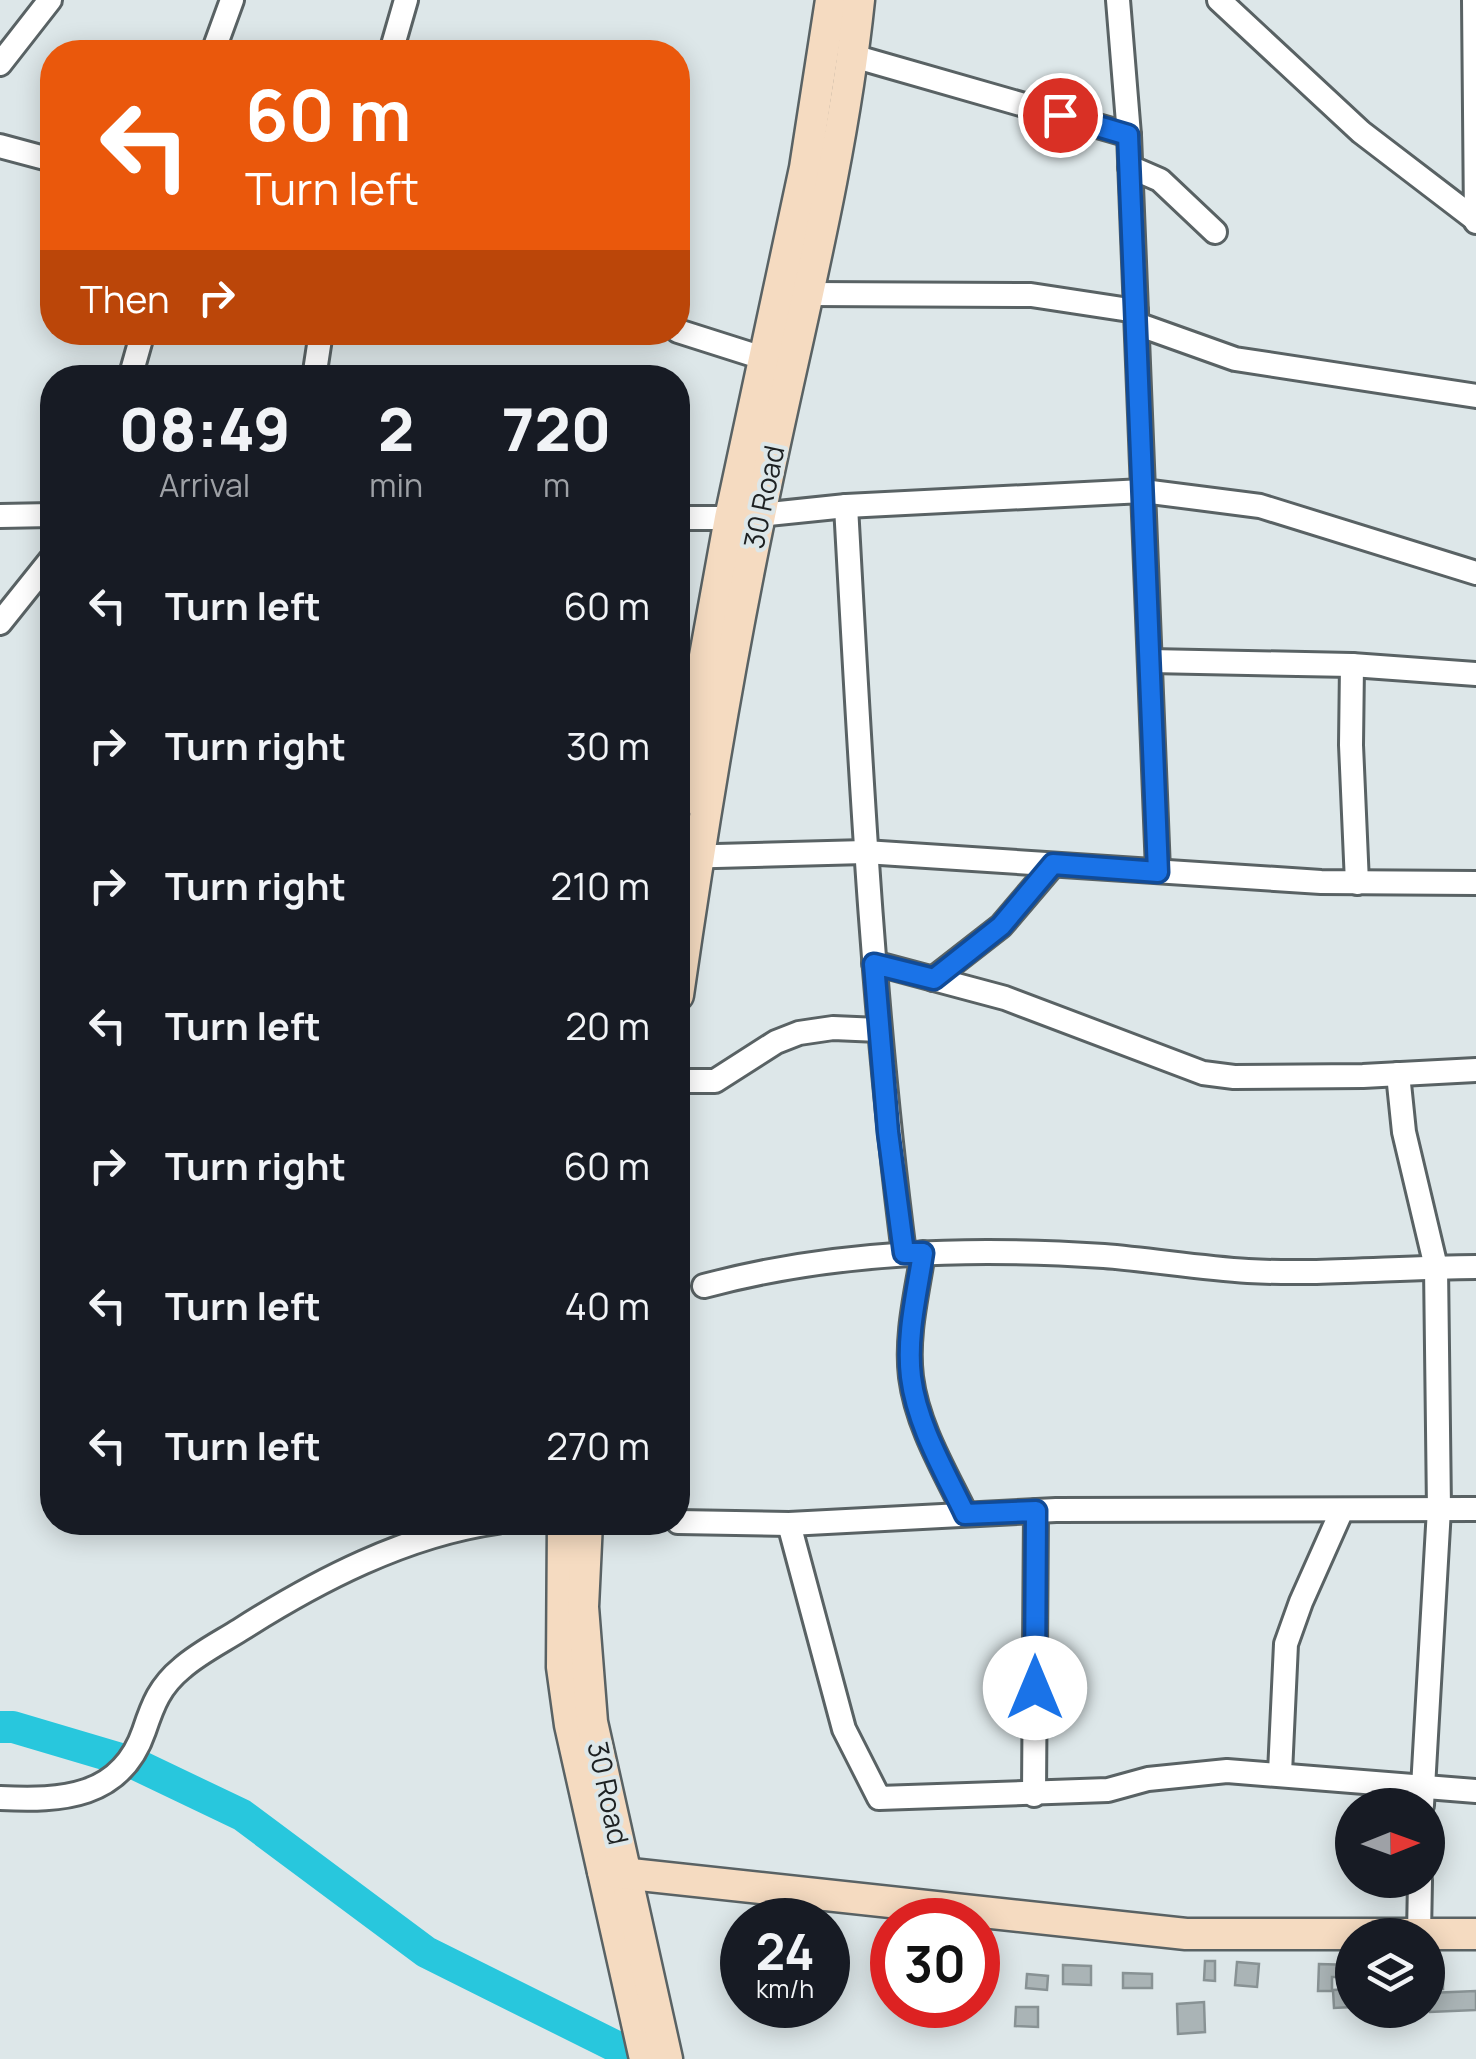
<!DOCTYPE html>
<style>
:root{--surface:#171b24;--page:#242831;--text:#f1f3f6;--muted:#9ea1a6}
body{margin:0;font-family:Manrope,sans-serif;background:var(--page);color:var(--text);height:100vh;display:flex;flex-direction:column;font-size:38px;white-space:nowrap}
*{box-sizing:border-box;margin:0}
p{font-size:32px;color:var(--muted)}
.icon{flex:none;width:55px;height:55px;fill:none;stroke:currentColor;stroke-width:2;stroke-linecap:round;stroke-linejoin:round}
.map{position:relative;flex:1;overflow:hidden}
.drawer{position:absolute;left:40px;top:365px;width:650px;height:1170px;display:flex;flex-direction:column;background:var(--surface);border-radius:40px;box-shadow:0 5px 25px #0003}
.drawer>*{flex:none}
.guide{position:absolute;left:40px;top:40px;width:650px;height:305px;border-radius:40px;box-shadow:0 5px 25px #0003;background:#ea580c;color:#fff;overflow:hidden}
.needle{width:65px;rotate:89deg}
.fabs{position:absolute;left:1335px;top:1788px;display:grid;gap:20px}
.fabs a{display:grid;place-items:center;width:110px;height:110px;border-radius:50%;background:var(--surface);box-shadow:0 5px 25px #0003;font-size:50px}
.speed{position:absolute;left:720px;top:1898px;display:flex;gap:20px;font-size:50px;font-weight:700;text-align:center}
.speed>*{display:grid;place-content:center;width:130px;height:130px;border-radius:50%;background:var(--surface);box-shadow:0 5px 25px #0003;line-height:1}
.speed small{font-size:25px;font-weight:400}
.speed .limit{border:15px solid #d22;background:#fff;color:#111}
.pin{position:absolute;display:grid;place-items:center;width:85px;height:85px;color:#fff;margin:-42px;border:5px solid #fff;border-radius:50%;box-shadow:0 2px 10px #0007}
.me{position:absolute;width:110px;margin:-55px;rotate:0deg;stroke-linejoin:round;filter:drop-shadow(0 0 8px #0008)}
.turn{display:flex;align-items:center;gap:35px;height:210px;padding:0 40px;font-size:45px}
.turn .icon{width:130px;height:130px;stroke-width:2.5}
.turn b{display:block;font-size:70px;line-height:85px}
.then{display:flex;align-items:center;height:95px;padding:0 40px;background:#0003;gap:20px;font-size:38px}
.eta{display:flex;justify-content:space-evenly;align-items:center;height:170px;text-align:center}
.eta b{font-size:60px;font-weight:800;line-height:70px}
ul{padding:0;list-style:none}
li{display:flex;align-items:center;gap:30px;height:140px;padding:0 40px}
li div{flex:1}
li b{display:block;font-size:38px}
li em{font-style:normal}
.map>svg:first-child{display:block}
</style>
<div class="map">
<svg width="1476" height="2059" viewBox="0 0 1476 2059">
<rect width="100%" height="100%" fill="#dde7e9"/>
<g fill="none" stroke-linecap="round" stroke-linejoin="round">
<polyline stroke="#28c7dd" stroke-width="32" points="0,1727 13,1727 131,1762 242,1815 426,1952 641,2059"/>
</g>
<g fill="#aab4b6" stroke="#889294" stroke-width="2.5">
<polygon points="1205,1961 1215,1961 1215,1981 1204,1980"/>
<polygon points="1237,1962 1259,1964 1257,1987 1235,1985"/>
<polygon points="1319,1964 1352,1965 1352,1977 1332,1977 1332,1991 1318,1991"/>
<polygon points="1429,1964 1443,1965 1443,1989 1428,1989"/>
<polygon points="1063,1965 1091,1966 1091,1985 1063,1984"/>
<polygon points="1123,1973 1152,1974 1152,1988 1123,1988"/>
<polygon points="1027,1974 1048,1976 1047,1990 1026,1988"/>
<polygon points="1352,1989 1352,2007 1334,2008 1333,1990"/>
<polygon points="1476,1991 1476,2010 1430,2012 1429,1993"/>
<polygon points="1204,2002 1205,2032 1178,2034 1177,2004"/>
<polygon points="1016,2007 1038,2007 1038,2027 1015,2026"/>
</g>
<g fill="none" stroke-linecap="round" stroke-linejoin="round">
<defs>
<g id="minor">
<polyline points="1118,0 1129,135 1158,871"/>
<polyline points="1219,0 1361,132 1476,220"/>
<polyline points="1474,0 1476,222"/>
<polyline points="213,52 232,0"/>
<polyline points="391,52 406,0"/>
<polyline points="853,56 1129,135"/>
<polyline points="0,64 50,0"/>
<polyline points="0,146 52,160"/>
<polyline points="1130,167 1160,180 1215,232"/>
<polyline points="809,294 1031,295 1136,311"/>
<polyline points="1137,324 1235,359 1476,396"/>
<polyline points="678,331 766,359"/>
<polyline points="130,378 143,332"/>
<polyline points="314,378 321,332"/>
<path d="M846 506C860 756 872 1005 904 1253"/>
<polyline points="0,516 52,515"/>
<polyline points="678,518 730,518 846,506 1143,491 1260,506 1476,573"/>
<polyline points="0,623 52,558"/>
<polyline points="1150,661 1352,665 1476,674"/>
<polyline points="1352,665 1351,745 1357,883"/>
<polyline points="678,857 865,852 1321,882 1476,883"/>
<polyline points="874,963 1005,998 1203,1073 1234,1077 1363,1076 1476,1070"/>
<polyline points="933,979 1001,926 1053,865"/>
<polyline points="1398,1074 1404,1132 1436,1267 1439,1509 1422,1805"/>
<polyline points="678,1081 715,1081 776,1042 799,1033 833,1028 879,1030"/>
<path d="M923 1253C917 1293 906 1335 911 1377 917 1425 944 1470 965 1513"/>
<path d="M704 1286C835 1251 969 1247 1104 1256 1152 1260 1200 1268 1248 1271 1324 1275 1400 1267 1476 1267"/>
<polyline points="678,1522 789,1524 1056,1510 1476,1509"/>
<polyline points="789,1524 844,1729 879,1798 1108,1790 1148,1779 1227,1771 1476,1791"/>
<polyline points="1280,1773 1286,1644 1301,1602 1342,1510"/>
<polyline points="1034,1795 1036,1511"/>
<path d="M0 1798C62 1801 121 1798 144 1731 153 1704 160 1686 182 1668 199 1653 221 1642 240 1630 317 1581 405 1535 497 1522"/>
<polyline points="1419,1934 1420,1880"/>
</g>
<g id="secondary">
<polyline points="678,805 730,518 805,168 831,0"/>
<path d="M678 995C701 835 727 674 760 515 794 344 841 174 859 0"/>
<polyline points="563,1522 562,1667 570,1725 645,2059"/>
<polyline points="587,1522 583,1607 592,1722 667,2059"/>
<polyline points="603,1871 1186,1934 1476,1934"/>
</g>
</defs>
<use href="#minor" stroke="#596264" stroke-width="28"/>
<use href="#secondary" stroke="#596264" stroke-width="35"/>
<use href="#minor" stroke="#fff" stroke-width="22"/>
<use href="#secondary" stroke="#f5dbc1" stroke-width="30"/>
</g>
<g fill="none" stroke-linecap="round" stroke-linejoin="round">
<defs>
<path id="route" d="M1035 1688 1036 1511 965 1514C944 1470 917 1425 911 1377 906 1336 917 1293 923 1253H904L888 1132 874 964 934 979 1001 926 1053 864 1158 872 1128 135 1060 115"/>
</defs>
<use href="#route" stroke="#114b97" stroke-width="25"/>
<use href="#route" stroke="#1a73e8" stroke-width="18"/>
</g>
<g text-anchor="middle" stroke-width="8" stroke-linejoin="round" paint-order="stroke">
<g font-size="28" fill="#1d2122" stroke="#dde7e9">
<text transform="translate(764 497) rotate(-78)" y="10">30 Road</text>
<text transform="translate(608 1793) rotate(78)" y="10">30 Road</text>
</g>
</g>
</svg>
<div class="fabs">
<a><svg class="needle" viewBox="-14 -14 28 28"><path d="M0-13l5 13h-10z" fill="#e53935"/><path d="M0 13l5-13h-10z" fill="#9ea1a6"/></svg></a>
<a><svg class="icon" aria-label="layers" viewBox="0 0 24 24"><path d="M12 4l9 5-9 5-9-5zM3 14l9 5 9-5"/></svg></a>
</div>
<div class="speed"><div>24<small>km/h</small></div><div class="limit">30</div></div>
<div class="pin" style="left:1060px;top:115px;background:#d93025"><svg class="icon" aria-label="arrive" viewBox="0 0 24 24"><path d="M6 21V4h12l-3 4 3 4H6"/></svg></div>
<svg class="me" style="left:1035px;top:1688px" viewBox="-20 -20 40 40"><circle r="19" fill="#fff"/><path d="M0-13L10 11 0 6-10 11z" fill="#1a73e8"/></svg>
<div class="guide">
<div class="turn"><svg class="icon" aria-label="left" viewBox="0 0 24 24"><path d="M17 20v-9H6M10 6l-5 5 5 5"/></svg><div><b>60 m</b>Turn left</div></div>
<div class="then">Then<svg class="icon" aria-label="right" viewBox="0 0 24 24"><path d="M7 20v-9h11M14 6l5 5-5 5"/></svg></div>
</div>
<section class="drawer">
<div class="eta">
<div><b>08:49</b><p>Arrival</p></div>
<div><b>2</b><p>min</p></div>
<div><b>720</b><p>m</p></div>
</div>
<ul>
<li><svg class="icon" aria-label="left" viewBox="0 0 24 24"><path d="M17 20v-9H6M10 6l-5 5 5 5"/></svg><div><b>Turn left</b></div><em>60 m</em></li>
<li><svg class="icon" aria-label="right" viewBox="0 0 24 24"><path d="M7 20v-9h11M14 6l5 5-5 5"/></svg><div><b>Turn right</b></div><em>30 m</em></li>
<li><svg class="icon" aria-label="right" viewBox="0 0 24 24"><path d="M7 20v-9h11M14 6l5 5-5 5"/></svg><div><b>Turn right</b></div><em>210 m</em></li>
<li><svg class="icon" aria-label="left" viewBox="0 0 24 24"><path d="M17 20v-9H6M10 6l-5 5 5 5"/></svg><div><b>Turn left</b></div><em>20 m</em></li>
<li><svg class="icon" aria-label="right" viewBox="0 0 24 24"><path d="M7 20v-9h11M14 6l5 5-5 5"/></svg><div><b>Turn right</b></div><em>60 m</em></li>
<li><svg class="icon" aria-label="left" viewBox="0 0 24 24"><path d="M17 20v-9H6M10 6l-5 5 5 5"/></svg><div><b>Turn left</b></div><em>40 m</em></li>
<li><svg class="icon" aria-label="left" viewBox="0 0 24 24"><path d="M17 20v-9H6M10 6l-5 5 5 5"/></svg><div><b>Turn left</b></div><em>270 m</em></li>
</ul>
</section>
</div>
